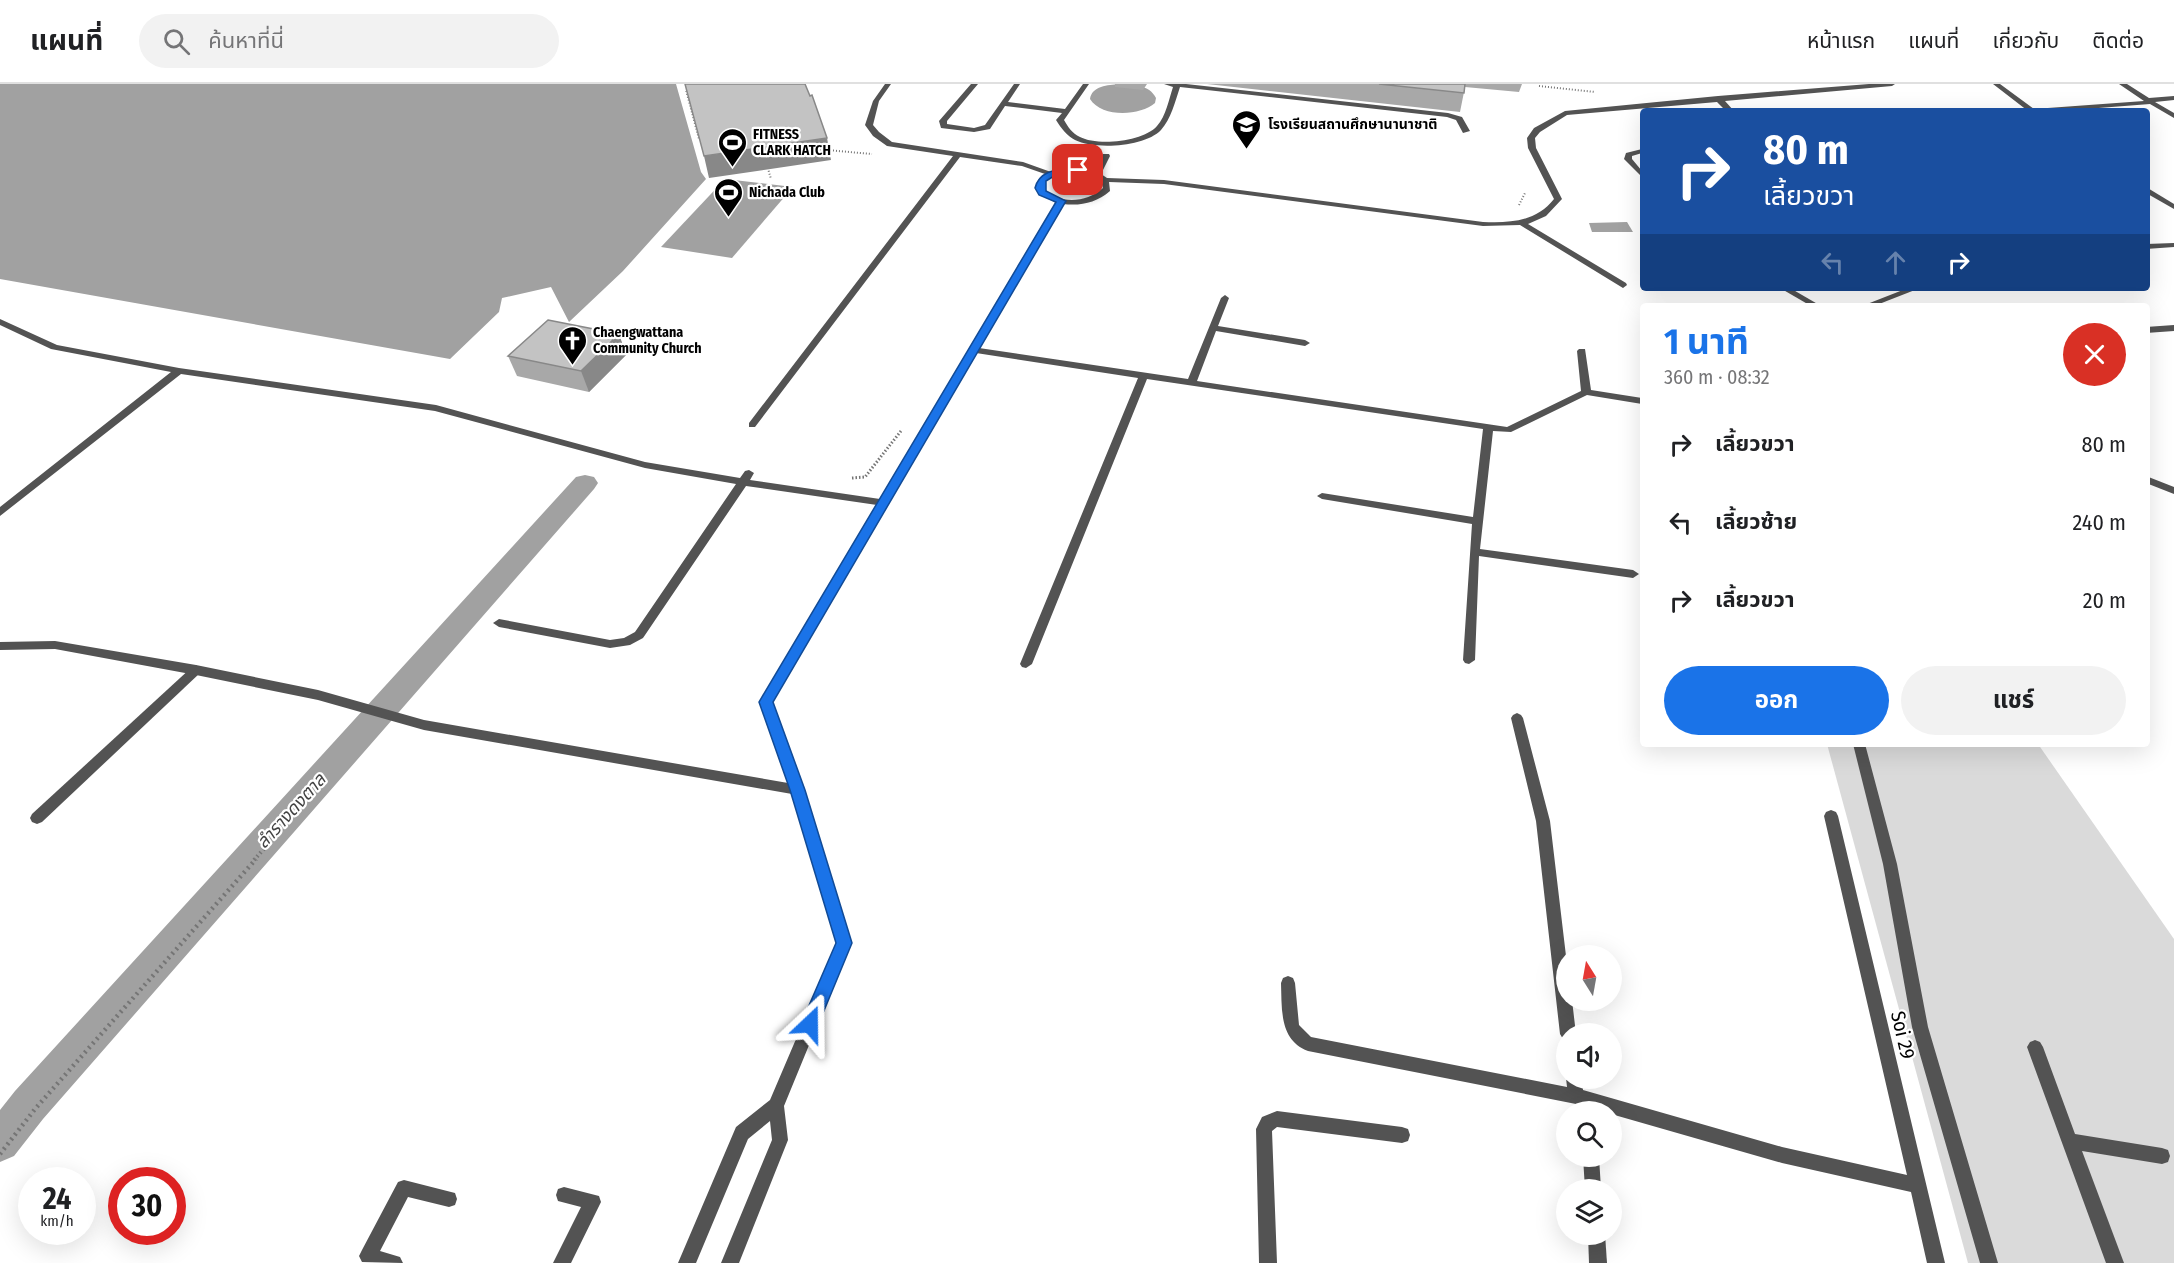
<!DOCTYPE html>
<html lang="th">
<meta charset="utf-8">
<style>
:root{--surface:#fff;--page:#f2f2f2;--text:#202124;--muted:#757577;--line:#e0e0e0;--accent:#1a73e8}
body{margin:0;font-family:"Fira Sans Condensed","Noto Sans Thai",sans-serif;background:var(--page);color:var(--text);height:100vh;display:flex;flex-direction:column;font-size:22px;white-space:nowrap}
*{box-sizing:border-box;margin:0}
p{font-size:20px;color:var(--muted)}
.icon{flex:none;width:33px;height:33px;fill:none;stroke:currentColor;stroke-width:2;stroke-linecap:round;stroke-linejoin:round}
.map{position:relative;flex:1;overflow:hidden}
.sheet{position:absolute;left:1640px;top:219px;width:510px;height:444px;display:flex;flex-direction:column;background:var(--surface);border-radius:6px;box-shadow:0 6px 24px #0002}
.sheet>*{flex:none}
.guide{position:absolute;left:1640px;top:24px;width:510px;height:183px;border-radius:6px;box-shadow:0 6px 24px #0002;background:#1a4fa0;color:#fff;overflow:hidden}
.needle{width:39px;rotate:349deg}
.tools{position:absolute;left:1556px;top:861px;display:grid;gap:12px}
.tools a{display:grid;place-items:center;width:66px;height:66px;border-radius:50%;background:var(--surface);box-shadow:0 6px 24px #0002;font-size:30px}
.speed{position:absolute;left:18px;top:1083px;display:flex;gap:12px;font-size:30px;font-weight:700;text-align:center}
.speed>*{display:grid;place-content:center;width:78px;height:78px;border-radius:50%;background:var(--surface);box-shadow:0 6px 24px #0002;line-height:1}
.speed small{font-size:15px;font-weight:400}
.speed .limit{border:9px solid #d22;background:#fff;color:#111}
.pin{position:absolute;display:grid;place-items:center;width:51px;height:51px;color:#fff;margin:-26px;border-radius:12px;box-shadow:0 3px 9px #0006}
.me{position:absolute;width:66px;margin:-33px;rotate:23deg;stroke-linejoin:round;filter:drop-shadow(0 0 4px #0008)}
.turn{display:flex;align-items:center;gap:21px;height:126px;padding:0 24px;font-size:27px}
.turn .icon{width:78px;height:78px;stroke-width:2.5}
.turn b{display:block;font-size:42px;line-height:51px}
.lanes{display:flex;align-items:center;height:57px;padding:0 24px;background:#0003;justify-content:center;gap:30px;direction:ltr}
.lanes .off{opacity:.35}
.round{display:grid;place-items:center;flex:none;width:63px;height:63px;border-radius:32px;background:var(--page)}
.overview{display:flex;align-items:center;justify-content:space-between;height:102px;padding:0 24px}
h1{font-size:36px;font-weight:700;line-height:45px;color:var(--accent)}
.button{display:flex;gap:12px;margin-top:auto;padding:12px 24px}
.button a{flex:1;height:69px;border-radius:36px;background:var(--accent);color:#fff;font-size:24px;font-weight:700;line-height:69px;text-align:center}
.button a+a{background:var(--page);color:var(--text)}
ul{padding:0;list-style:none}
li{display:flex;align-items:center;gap:18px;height:78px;padding:0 24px}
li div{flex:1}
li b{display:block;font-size:22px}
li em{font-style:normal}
header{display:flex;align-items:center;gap:36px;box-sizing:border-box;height:84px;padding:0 30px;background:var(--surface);border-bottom:2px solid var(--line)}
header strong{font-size:28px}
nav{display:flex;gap:33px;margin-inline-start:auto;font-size:21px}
.search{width:420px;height:54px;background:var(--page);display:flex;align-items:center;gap:15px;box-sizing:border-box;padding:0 21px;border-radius:33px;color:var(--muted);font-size:22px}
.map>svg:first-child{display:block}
</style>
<header>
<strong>แผนที่</strong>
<div class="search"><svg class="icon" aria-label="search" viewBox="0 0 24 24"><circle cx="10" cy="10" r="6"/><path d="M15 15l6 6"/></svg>ค้นหาที่นี่</div>
<nav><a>หน้าแรก</a><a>แผนที่</a><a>เกี่ยวกับ</a><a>ติดต่อ</a></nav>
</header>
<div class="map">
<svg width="2174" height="1179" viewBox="0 0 2174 1179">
<rect width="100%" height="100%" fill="#fff"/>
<polygon fill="#dadada" points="1827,660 2038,660 2174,855 2174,1179 1968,1179"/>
<g fill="#a1a1a1">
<polygon points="0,0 676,0 701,88 706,95 623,187 569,238 551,203 502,214 499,228 450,275 0,195"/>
<path d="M1119 0C1133 1 1149 0 1156 14L1155 19C1140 32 1102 34 1090 15 1092 2 1108 1 1119 0Z"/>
<polygon points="725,95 793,103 732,174 661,163"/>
<polygon points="1627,138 1633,148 1592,148 1589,139"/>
</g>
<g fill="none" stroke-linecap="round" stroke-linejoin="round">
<polygon fill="#a1a1a1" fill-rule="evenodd" points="585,391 594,393 598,399 594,405 43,1035 14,1072 0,1078 0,1026 15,1007 576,393"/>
<g stroke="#757575" stroke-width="2" stroke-dasharray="1 2" stroke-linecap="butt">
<polyline points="1539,2 1595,8"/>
<polyline points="691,5 686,6 699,55"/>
<polyline points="827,66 872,70"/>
<polyline points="767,81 771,95"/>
<polyline points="1519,121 1525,109"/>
</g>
<polyline stroke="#757575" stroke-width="3" stroke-dasharray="1.5 2" stroke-linecap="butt" points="852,394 865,393 901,347"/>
<polyline stroke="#757575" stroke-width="4" stroke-dasharray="1.5 3" stroke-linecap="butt" points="254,776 287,739"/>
<polyline stroke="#757575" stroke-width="4.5" stroke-dasharray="2 4" stroke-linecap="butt" points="0,1070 35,1025 256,775"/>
<g fill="#535353" fill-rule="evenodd">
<path d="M971 0H978L947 37V40L974 44 985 41 1014 0H1020L1008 18 1065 25 1083 0H1089L1064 36C1068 43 1072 49 1080 53 1097 62 1143 58 1157 42 1166 32 1169 15 1173 3L1164 0H1186L1448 29 1462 33 1470 47 1463 49 1456 36 1447 33 1180 3C1175 18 1171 35 1161 46 1145 63 1095 66 1075 56 1067 52 1061 44 1056 36L1062 29 1005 22 990 45 974 48 941 44 939 37Z"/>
<polygon points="196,581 202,586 200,589 42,738 37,740 32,738 30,734 32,730 192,583"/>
</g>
<g fill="#535353" fill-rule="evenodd">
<path d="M885 0H891L879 17 873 41 879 48 892 58 1023 78 1051 88 1064 84 1075 66H1078L1082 68 1072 84 1095 88 1103 70H1109L1110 72 1101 90 1107 94 1164 96 1483 138C1510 139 1536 138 1554 115L1528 64 1527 54 1534 44 1565 27 1718 12 1869 0H1895L1892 2 1725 17 1734 27H1726L1717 18 1567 31 1540 48 1535 54 1536 64 1562 115 1546 132 1528 140 1626 199 1627 201 1623 204 1520 141 1483 142 1164 100 1109 98 1110 107C1096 119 1081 122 1063 120L979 264 1188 295 1221 214 1225 211 1229 214 1218 242 1305 256 1310 259 1305 262 1216 247 1197 297 1507 343 1581 307 1577 267 1579 265H1585L1591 306 1642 314V320L1587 311 1511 348 1493 347 1480 465 1633 486 1639 490 1633 494 1479 472 1475 576 1469 580 1465 579 1463 576 1472 440 1322 415 1317 412 1322 409 1473 433 1483 345 1147 295 1032 580 1026 584 1022 583 1020 580 1138 294 976 269 772 618 804 706 851 859 784 1022 788 1056 739 1179H721L772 1056 770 1037 748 1055 696 1179H678L736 1043 770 1016 837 859 792 710 424 646 318 616 196 591 55 565 0 566V558L55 557 196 581 318 606 424 636 788 699 760 618 877 421 746 402 643 554 630 561 610 564 499 543 493 539 499 535 610 556 624 554 635 548 736 400 645 384 435 327 181 290 0 432V423L171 288 51 265 0 241V235L57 261 179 284 436 321 645 378 740 394 745 387 749 386 754 389 750 396 880 415 1056 119 1043 112 1036 104 1038 96 1045 90 1022 82 960 73 755 343H749V339L953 72 887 62 873 52 865 41 873 17ZM1067 88C1080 88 1090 90 1101 97L1103 104C1086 119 1059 121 1044 104L1046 97 1054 92Z"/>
<polygon points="1993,0 2000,0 2034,25 2144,17 2119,0 2127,0 2149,14 2174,12 2174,16 2155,18 2174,29 2174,34 2150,20 2060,27 2028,27"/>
<polygon points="1642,65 1642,69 1632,72 1632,75 1642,87 1642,93 1624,75 1626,69"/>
<polygon points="2146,103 2174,120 2174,125 2146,109"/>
<polygon points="2174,159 2174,163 2146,165 2146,160"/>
<polygon points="1780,204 1790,204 1821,222 1811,222"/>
<polygon points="1908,204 1920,204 1874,222 1862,222"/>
<polygon points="2174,241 2174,247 2146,249 2146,243"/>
<polygon points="2146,392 2174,403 2174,410 2146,399"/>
<polygon points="1517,629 1521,631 1523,634 1550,737 1566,872 1566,916 1572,916 1576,950 1566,950 1566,956 1563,955 1560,950 1536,737 1511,634 1513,631"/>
<polygon points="1853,660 1865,660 1897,780 1928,943 1998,1179 1980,1179 1912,943 1883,780"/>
<path d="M1831 726 1836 728 1838 732 1945 1179H1927L1911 1108 1782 1079 1611 1030V1028H1603L1576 1020 1308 967C1279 956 1282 925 1281 899L1283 894 1288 892 1293 894 1295 899 1299 941 1311 953 1567 1003 1566 994H1582L1583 1006 1782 1063 1907 1091 1824 732 1826 728Z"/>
<polygon points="2035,956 2040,958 2043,963 2075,1050 2162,1064 2168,1066 2170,1072 2168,1078 2162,1080 2082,1067 2124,1179 2106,1179 2027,963 2030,958"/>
<polygon points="1277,1027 1402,1043 1408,1045 1410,1051 1408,1057 1402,1059 1277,1043 1272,1047 1277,1179 1259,1179 1256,1045 1262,1033"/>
<polygon points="1583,1072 1599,1072 1601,1106 1585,1106"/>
<polygon points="404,1096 455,1109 457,1115 455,1121 449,1123 408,1113 380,1167 400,1173 403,1179 362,1178 359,1172 362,1166 398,1098"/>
<polygon points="564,1103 599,1112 601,1118 571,1179 553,1179 581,1123 558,1117 556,1111 558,1105"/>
<polygon points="1588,1150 1605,1150 1607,1179 1589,1179"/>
</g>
</g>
<g fill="#a8a8a8">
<polygon points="1115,0 1147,0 1143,6 1115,3"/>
<polygon points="1207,0 1522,0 1519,8 1465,3 1460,28"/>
<polygon points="619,250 626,271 589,308 517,292 508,272"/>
</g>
<g fill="#888">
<polygon points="827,54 831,76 709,94 704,72"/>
<polygon points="619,250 626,271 589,308 581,287"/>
</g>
<g fill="#c3c3c3" stroke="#888" stroke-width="1.5">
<polygon points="685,0 805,0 810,12 812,11 827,54 704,72"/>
<polygon points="1379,0 1465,0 1464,9"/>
<polygon points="548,236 619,250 581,287 508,272"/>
</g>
<path fill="#1a73e8" stroke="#114b97" stroke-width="1.5" d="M1078 83 1083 86 1082 88 1054 92 1046 97V107L1066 117 773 618 805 706 852 859 816 946 810 949 804 946 801 940 836 859 790 706 759 618 1056 118 1039 111 1035 104C1040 84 1061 86 1078 83Z"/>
<defs>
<symbol id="school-pin" viewBox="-11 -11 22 30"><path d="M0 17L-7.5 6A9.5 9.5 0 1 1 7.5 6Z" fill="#000" stroke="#fff"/><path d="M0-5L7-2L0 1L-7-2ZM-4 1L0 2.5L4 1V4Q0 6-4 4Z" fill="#fff"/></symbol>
<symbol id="stadium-pin" viewBox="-11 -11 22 30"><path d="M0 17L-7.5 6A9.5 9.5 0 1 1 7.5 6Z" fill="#000" stroke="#fff"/><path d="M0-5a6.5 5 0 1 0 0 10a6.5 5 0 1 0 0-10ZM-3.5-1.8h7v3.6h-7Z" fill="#fff"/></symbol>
<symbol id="church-pin" viewBox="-11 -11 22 30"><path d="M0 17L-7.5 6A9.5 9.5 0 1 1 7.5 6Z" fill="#000" stroke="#fff"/><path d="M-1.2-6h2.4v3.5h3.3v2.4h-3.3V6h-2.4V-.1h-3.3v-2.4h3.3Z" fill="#fff"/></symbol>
</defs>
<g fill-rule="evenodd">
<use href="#school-pin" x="1230" y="24" width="33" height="45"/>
<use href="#stadium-pin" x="716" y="42" width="33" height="45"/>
<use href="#stadium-pin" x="712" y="92" width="33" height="45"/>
<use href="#church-pin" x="556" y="240" width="33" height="45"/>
</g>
<g text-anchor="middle" stroke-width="4.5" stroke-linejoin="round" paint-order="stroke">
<g font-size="14" font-weight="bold" fill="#000" stroke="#fff" text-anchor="start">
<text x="1268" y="45">โรงเรียนสถานศึกษานานาชาติ</text>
<text x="753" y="55">FITNESS<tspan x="753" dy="16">CLARK HATCH</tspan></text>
<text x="749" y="113">Nichada Club</text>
<text x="593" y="253">Chaengwattana<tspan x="593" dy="16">Community Church</tspan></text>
</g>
<g font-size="18" font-style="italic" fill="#424242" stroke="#fff">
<text transform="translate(291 727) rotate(-48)" y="6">ลำรางดงตาล</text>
</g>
<g font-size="20" fill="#000" stroke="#fff">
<text transform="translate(1903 951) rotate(77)" y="7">Soi 29</text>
</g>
</g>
</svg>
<div class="tools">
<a><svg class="needle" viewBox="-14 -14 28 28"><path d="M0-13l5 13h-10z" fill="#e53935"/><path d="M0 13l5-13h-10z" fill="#757577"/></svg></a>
<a><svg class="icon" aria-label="sound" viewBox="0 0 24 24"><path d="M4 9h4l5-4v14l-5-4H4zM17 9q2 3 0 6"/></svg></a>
<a><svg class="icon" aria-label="search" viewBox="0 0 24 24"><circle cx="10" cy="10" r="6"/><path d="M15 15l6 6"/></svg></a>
<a><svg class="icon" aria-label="layers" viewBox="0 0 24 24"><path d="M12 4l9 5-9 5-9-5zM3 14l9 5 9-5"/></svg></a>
</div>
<div class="speed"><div>24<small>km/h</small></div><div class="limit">30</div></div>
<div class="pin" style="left:1078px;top:86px;background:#d93025"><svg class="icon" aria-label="arrive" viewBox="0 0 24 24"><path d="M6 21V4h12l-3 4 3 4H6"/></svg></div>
<svg class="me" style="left:810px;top:940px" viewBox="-20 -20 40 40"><path d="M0-17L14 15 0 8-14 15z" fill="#1a73e8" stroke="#fff" stroke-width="4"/></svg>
<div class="guide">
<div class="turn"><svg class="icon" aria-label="right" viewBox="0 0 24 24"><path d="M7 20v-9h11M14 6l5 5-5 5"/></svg><div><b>80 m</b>เลี้ยวขวา</div></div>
<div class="lanes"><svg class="icon off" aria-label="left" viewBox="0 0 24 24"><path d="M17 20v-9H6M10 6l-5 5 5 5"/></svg><svg class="icon off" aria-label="ahead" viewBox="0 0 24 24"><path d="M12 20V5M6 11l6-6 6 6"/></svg><svg class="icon" aria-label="right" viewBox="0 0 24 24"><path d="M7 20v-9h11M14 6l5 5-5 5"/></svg></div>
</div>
<section class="sheet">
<div class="overview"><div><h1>1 นาที</h1><p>360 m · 08:32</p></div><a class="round" style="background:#d93025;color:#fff"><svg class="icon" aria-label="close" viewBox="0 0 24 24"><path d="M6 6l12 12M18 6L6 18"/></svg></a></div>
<ul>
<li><svg class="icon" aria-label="right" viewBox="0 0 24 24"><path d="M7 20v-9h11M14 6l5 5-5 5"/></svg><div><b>เลี้ยวขวา</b></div><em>80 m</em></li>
<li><svg class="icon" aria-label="left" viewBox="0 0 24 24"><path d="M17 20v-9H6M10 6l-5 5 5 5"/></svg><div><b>เลี้ยวซ้าย</b></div><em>240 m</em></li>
<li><svg class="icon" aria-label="right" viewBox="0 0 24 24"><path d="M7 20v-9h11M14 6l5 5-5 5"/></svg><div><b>เลี้ยวขวา</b></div><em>20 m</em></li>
</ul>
<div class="button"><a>ออก</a><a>แชร์</a></div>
</section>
</div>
